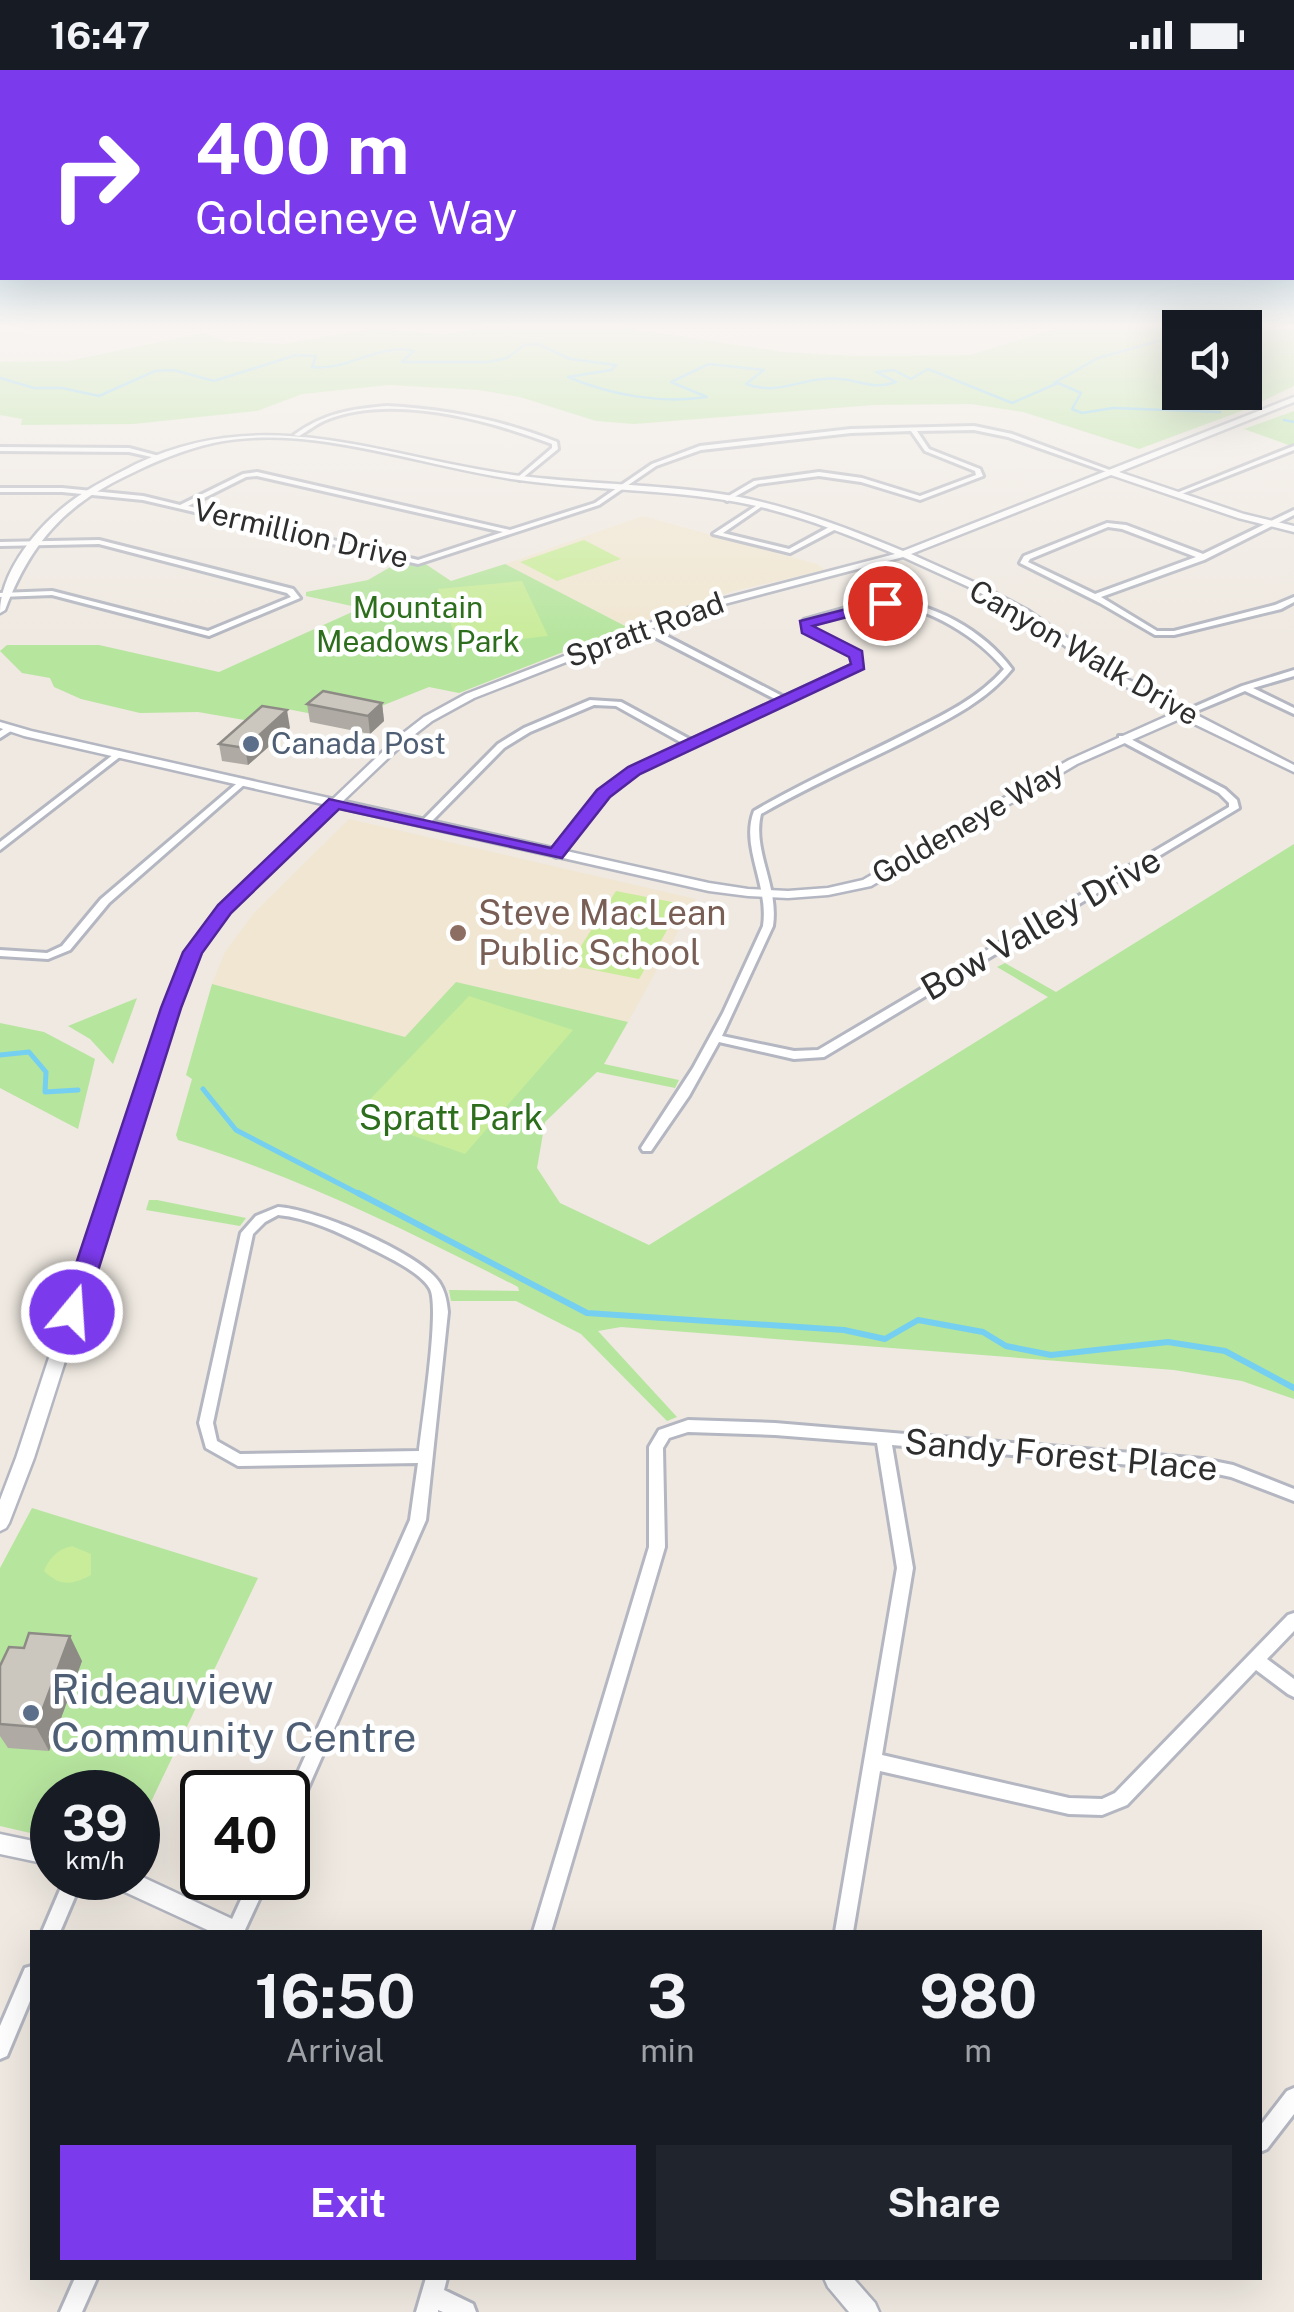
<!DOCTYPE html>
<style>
:root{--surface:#171b24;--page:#20242c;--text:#f1f3f6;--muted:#9ea1a6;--accent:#7c3aed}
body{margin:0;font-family:"Public Sans",sans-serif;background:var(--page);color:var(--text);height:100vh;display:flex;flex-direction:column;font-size:38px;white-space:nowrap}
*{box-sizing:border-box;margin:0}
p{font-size:32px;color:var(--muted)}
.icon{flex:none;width:55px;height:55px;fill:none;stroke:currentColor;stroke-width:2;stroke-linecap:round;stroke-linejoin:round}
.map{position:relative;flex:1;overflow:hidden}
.sheet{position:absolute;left:30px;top:1860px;width:1232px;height:350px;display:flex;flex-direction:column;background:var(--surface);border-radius:0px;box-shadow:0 10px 40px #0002}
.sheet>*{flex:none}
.top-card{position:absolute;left:0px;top:0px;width:1295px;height:210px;box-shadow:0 10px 40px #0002;background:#7c3aed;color:#fff;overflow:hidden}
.tools{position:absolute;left:1162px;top:240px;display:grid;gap:20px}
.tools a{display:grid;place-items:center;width:100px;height:100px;border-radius:0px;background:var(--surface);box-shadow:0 10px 40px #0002;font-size:50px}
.speed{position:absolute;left:30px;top:1700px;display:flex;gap:20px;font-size:50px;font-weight:700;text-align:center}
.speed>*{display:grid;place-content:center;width:130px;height:130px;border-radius:50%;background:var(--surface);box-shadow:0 10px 40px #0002;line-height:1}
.speed small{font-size:25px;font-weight:400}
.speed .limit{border:5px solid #111;border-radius:15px;background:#fff;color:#111}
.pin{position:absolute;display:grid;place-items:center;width:85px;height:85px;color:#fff;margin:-42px;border:5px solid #fff;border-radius:50%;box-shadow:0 2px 10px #0007}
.me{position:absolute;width:110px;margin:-55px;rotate:18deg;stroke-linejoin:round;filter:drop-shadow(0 0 8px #0008)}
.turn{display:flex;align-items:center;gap:35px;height:210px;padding:0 30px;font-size:45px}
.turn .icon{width:130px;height:130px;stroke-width:2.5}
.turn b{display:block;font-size:70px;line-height:85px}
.eta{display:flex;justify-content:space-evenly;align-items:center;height:170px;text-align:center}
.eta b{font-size:60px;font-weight:700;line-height:70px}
.action{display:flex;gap:20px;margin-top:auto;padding:20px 30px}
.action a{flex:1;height:115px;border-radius:0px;background:var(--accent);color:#fff;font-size:40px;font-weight:700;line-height:115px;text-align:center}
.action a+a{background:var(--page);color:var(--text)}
.status{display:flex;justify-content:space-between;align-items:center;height:70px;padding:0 50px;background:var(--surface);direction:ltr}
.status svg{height:28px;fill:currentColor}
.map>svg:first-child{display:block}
</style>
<div class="status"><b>16:47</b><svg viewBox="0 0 49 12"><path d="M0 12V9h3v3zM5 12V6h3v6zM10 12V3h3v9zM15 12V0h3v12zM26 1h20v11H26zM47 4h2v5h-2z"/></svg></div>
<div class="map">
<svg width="1294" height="2242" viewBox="0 0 1294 2242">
<rect width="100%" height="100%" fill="#efe9e1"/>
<g fill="#f0e6d1">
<polygon points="643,446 817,494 825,500 733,521 627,557 505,494"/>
<polygon points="349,749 696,829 628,952 456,912 405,967 212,914 225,882 254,843"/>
</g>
<g fill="#b6e59e" fill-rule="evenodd">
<path d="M491 256H612L783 282 858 286 970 285 1064 256H1294V316L1244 340 1139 379 1023 342 971 334 873 335 634 354 596 351 520 327 479 320 389 315 302 324 257 341 134 354 21 355 22 349 0 345V292L68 291 204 263 225 271 283 274 376 258 445 265ZM1180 258H1245V322H1180Z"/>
<polygon points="1294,341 1294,377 1244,359"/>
<polygon points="399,492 424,493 451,511 505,494 627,557 459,623 429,617 379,637 313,644 282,638 256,652 198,642 140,643 81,629 54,617 50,608 22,603 0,581 7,575 99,575 219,602 361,538 306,526 306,522 368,510"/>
<path d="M1294 774V1329L1242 1311 1174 1300 621 1257 598 1261 677 1347 667 1351 581 1264 516 1231H451L449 1220 519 1221 518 1217C409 1161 295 1105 178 1070L176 1065 192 1009 186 1005 212 914 405 967 456 912 628 952 604 994 679 1010 675 1018 597 1002 545 1052 537 1098 560 1133 649 1175 1048 927 997 897 1005 893 1056 922Z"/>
<polygon points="137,928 113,994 90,969 68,956"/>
<polygon points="0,953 44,962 95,989 78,1059 0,1018"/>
<polygon points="149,1130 157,1130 246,1148 240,1156 146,1140"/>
<polygon points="32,1438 258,1508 138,1759 138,1722 52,1722 52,1768 0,1756 0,1498"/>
</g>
<g fill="#c9ec9a">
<polygon points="584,470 621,489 557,511 520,492"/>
<polygon points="522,511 548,566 459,576 438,519"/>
<polygon points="616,821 682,834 639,909 569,895"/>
<polygon points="469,926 573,960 465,1084 355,1045"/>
<path d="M72 1476 91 1484V1505C72 1515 60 1517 44 1501 49 1488 58 1479 72 1476Z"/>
</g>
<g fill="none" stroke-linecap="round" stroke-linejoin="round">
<g stroke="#75cff0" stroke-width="2.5">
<path d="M0 308 34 318H62L99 326 155 301 174 300 214 311 296 285 316 286 312 297C349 301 377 273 414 281L402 292H488L507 288 524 275 538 274 570 289 616 295 611 300 568 307C611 325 660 334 707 327L671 312 709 294 764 300 746 314C781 327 803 305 841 309 861 311 875 320 896 312L876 302 894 300 911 309 928 299 1012 333 1058 313 1081 323 1072 339 1082 343 1113 338 1220 342"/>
<polyline points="1054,313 1098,288 1180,265"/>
<polyline points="1284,350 1294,352"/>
</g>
<g stroke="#75cff0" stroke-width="5">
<polyline points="0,985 29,982 46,1002 45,1022 78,1020"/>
<polyline points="203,1019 236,1060 363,1126"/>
</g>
<polyline stroke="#75cff0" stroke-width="6" points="358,1123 587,1243 844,1260 885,1269 918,1250 983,1262 1006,1276 1051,1285 1168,1272 1225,1281 1294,1318"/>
<defs>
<g id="minor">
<path d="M387 336C446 339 502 350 557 372L558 379 520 410 518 409V407L552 378V374C489 350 391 323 326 350 316 354 308 361 299 366L294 365C324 343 351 339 387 336Z"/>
<path d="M974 356 1012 364 1115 402 1110 403 1008 367 974 360 917 361 929 379 980 399 983 406 920 430 861 412 819 406 758 414 727 431 724 429 725 428 754 411 819 402 862 408 920 426 976 405 975 401 925 381 911 361 851 363 701 380 656 396 599 435 418 494 143 430 62 422H0V418H62L143 426 180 435 243 404 257 402 510 460 595 433 652 394 700 376 851 359ZM257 406 503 462 418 490 188 436 246 407Z"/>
<polygon points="1294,376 1294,380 1179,425 1174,424"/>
<polygon points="0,377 129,378 159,386 156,388 129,382 0,381"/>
<polygon points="759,434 763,436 761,437 723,463 789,479 831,456 838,458 790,483 713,464"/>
<path d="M1294 440V445L1204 490 1101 527 1157 561H1174L1275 535 1294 527V532L1281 539 1174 565H1155L1100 533 1020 493 1024 486 1107 453 1126 455 1203 484ZM1108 457 1122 459 1196 487 1095 524 1028 492 1030 489Z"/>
<polygon points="99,470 293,519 300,528 209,566 52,525 0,527 0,523 52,521 208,561 291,527 287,523 99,474 0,476 0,472"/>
<path d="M883 531C931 530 984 561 1012 599 987 630 951 648 916 666 865 692 811 715 761 744 752 781 779 816 773 856L722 966 794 981 818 980 1229 737V733L1219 723 1119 670V666H1125L1225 719 1237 730 1239 738 824 987 794 989 719 972 689 1026 651 1081H643L641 1078 693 998 723 943 763 856C769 814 740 777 754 741 803 712 856 689 907 663 941 646 978 629 1004 599 980 569 927 535 888 535 862 536 836 546 811 553V558L859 582 862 597 637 702 606 726 559 786 556 787 551 784 600 722 631 698 684 674 616 636 594 635 530 662 504 678 428 755H422L420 753 498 674 524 658 590 630 621 632 691 670 777 630 641 560V556H647L784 627 855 594 852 585 804 561V550L861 534Z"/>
<polygon points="1294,600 1294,606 1253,618 1294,638 1294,644 1245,621 1187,645 1180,643 1242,616"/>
<polygon points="7,657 14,659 0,668 0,661"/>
<polygon points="118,681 123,684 121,686 0,780 0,772"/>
<polygon points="242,709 247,712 245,714 109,833 70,880 48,889 0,886 0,880 47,883 62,876 101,829"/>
<path d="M278 1137C315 1139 418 1182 439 1212 445 1221 447 1231 448 1242L426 1450 294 1750 288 1752V1725L410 1450 418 1393 238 1396 206 1378 199 1353 241 1163 256 1146ZM278 1145C309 1148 338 1162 366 1176 383 1185 420 1201 430 1219 440 1238 422 1353 419 1381L240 1384 217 1371 213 1353 253 1164 265 1152Z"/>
<polygon points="688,1350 775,1353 1203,1389 1233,1395 1294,1419 1294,1431 1231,1407 1203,1401 892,1375 913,1498 882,1685 1069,1728 1102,1729 1115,1723 1288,1545 1294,1543 1294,1561 1267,1589 1294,1609 1294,1627 1288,1624 1256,1600 1127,1735 1102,1745 1069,1744 880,1701 853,1862 835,1862 897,1498 877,1373 775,1365 688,1362 669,1368 663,1378 665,1477 551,1862 533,1862 649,1477 649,1377 659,1360"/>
<polygon points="65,1808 83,1808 60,1862 42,1862"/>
<polygon points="251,1808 269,1808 244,1862 226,1862"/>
<polygon points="32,1896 32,1926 7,1986 0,1989 0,1956 25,1898"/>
<polygon points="1294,2018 1294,2044 1267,2079 1260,2082 1260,2056 1287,2021"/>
<polygon points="75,2208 97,2208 82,2242 60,2242"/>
<polygon points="426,2208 447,2208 444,2220 473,2234 476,2242 443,2242 438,2240 438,2242 416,2242"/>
</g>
<g id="tertiary">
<path d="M1294 327V332L1119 402 1244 444 1294 456V462L1238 448 1111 405 911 484 978 514 1029 541 1123 607 1294 695V702L1182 648 1077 694 871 816 828 825 788 828 748 826 709 821 337 737 228 842 199 883 178 938 34 1388 9 1453 6 1458 0 1461V1430L16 1388 164 938 187 883 220 836 327 735 24 666 0 658V652L31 661 333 729 397 668 424 647 466 624 688 538 895 484C844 463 792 442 737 432 665 419 591 420 519 410 421 397 311 352 213 373 183 380 156 391 128 405 64 435 30 474 5 540L0 543C0 505 31 465 59 441 82 421 109 408 136 394 269 331 386 389 521 406 593 415 667 414 739 427 795 438 850 459 903 481ZM903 487 971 518 1023 545 1103 604 1174 643 1069 690 863 810 828 818 788 821 748 819 709 813 343 731 405 672 432 651 474 628 694 542Z"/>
<polygon points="0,1764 52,1775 52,1795 0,1784"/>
<polygon points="138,1805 243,1854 246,1862 212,1862 112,1816 109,1808 138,1808"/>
<polygon points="824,2208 853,2208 875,2233 879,2242 849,2242 828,2217"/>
</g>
</defs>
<use href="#minor" stroke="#b4b7c1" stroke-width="6"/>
<use href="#tertiary" stroke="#b4b7c1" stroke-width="5"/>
<use href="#minor" fill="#fff" fill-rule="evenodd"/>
<use href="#tertiary" fill="#fff" fill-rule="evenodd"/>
</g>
<g fill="#afaba4">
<polygon points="382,633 384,651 370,664 310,652 307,634"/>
<polygon points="290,658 248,695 222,691 219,674"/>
<polygon points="24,1578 82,1591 49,1681 8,1678 0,1666 0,1596"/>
</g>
<g fill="#8e8b86">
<polygon points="382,633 384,651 370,664 368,646"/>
<polygon points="287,640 290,658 248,695 245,678"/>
<polygon points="70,1566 82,1591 49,1681 36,1657"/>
</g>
<g fill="#cbc7bf" stroke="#8e8b86" stroke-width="2.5">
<polygon points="323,621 382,633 368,646 307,634"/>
<polygon points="262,636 287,640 245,678 219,674"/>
<polygon points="29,1563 70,1566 36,1657 0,1654 0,1596 9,1577 24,1578"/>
</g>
<linearGradient id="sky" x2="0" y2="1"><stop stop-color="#7abfeb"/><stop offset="0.45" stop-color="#f8f5f2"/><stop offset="1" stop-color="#f8f5f2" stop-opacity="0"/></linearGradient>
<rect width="1294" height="569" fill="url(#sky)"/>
<polygon fill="#7c3aed" stroke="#51269a" stroke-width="2.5" points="885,529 892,533 890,536 813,556 862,581 864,599 640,704 610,727 562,788 339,739 231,843 202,883 181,938 85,1242 81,1249 64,1249 60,1242 161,938 183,882 218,835 329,729 551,778 597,720 628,697 851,594 849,587 802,563 800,551"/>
<g fill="#5c6f8a" stroke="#fff" stroke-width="4">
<circle cx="251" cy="674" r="10"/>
<circle cx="31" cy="1643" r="10"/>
</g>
<circle fill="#8d6e63" stroke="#fff" stroke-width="4" cx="458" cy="863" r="10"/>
<g text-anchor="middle" stroke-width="9" stroke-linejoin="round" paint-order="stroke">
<g font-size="30" fill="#2e2e2e" stroke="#fff">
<text transform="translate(301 464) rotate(13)" y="10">Vermillion Drive</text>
<text transform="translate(645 560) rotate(-20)" y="10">Spratt Road</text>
<text transform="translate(1084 583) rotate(30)" y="10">Canyon Walk Drive</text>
<text transform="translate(968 753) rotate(-30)" y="10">Goldeneye Way</text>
</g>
<g font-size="30" fill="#2c6e1b" stroke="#fff">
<text x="418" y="548">Mountain<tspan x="418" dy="34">Meadows Park</tspan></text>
</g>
<g font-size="30" fill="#4e5e75" stroke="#fff" text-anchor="start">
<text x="271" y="684">Canada Post</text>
</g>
<g font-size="35" fill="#785e54" stroke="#fff" text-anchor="start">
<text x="478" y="855">Steve MacLean<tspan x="478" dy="40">Public School</tspan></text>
</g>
<g font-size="35" fill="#2e2e2e" stroke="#fff">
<text transform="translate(1041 854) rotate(-30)" y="12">Bow Valley Drive</text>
<text transform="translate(1061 1385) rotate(5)" y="12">Sandy Forest Place</text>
</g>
<g font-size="35" fill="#2c6e1b" stroke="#fff">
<text x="451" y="1060">Spratt Park</text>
</g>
<g font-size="42" fill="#4e5e75" stroke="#fff" text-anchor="start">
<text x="51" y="1634">Rideauview<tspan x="51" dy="48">Community Centre</tspan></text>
</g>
</g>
</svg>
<div class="tools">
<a><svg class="icon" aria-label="sound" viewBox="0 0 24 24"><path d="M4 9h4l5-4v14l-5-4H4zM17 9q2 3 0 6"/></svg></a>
</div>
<div class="speed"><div>39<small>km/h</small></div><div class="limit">40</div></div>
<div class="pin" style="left:885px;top:533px;background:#d93025"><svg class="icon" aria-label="arrive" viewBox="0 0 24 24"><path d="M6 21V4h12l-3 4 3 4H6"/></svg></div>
<svg class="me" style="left:72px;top:1242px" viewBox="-20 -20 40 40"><circle r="17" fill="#7c3aed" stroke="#fff" stroke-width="3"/><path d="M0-11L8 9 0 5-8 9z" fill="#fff"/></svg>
<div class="top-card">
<div class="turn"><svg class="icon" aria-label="right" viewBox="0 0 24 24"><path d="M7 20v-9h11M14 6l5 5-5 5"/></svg><div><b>400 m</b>Goldeneye Way</div></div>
</div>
<section class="sheet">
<div class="eta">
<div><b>16:50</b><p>Arrival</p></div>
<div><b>3</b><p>min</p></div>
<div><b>980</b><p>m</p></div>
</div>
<div class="action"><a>Exit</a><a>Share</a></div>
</section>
</div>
